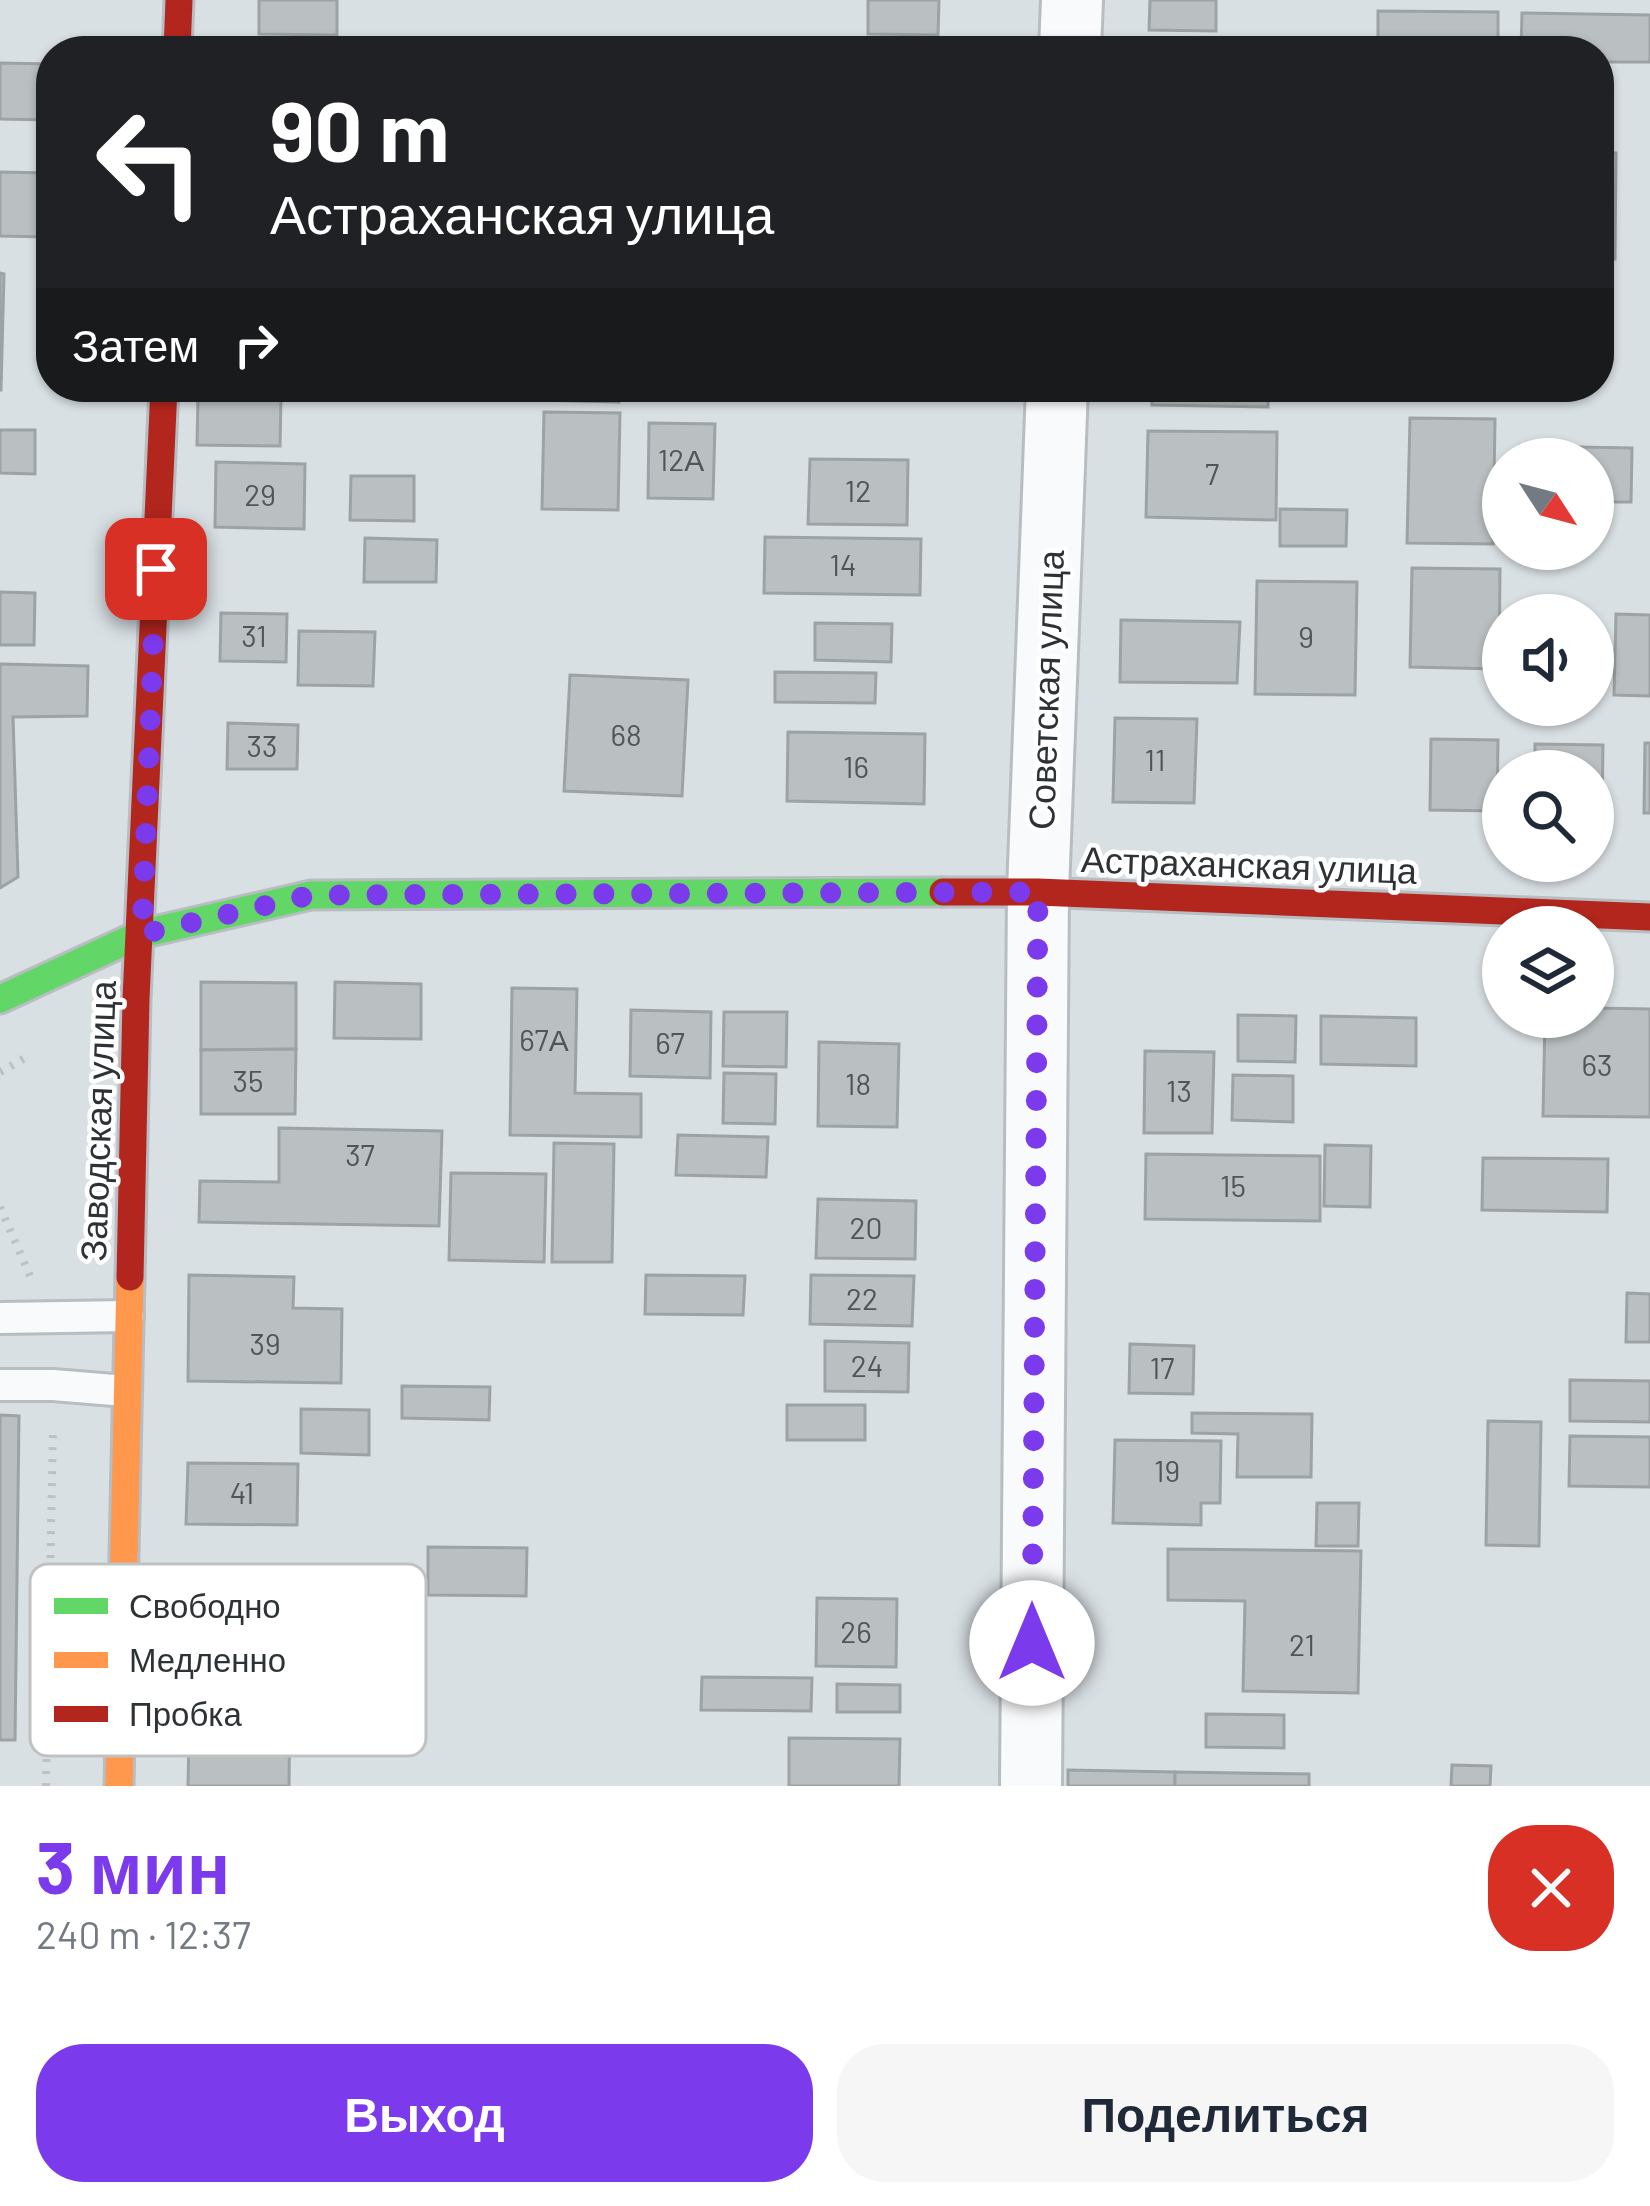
<!DOCTYPE html>
<html lang="ru">
<meta charset="utf-8">
<style>
:root{--surface:#fff;--page:#f6f6f7;--text:#1f2937;--muted:#747a83;--accent:#7c3aed}
body{margin:0;font-family:Barlow,sans-serif;background:var(--page);color:var(--text);height:100vh;display:flex;flex-direction:column;font-size:45px;white-space:nowrap}
*{box-sizing:border-box;margin:0}
p{font-size:39px;color:var(--muted)}
.icon{flex:none;width:66px;height:66px;fill:none;stroke:currentColor;stroke-width:2;stroke-linecap:round;stroke-linejoin:round}
.map{position:relative;height:1786px;overflow:hidden}
.details{display:flex;flex-direction:column;background:var(--surface);flex:1}
.details>*{flex:none}
.guide{position:absolute;left:36px;top:36px;width:1578px;height:366px;border-radius:48px;box-shadow:0 3px 9px #0004;background:#202124;color:#fff;overflow:hidden}
.needle{width:78px;rotate:126deg}
.fabs{position:absolute;left:1482px;top:438px;display:grid;gap:24px}
.fabs a{display:grid;place-items:center;width:132px;height:132px;border-radius:50%;background:var(--surface);box-shadow:0 3px 9px #0004;font-size:60px}
.pin{position:absolute;display:grid;place-items:center;width:102px;height:102px;color:#fff;margin:-51px;border-radius:24px;box-shadow:0 6px 18px #0006}
.me{position:absolute;width:132px;margin:-66px;rotate:0deg;stroke-linejoin:round;filter:drop-shadow(0 0 9px #0008)}
.turn{display:flex;align-items:center;gap:42px;height:252px;padding:0 36px;font-size:54px}
.turn .icon{width:156px;height:156px;stroke-width:2.5}
.turn b{display:block;font-size:84px;line-height:102px}
.then{display:flex;align-items:center;height:114px;padding:0 36px;background:#0003;gap:24px;font-size:45px}
.round{display:grid;place-items:center;flex:none;width:126px;height:126px;border-radius:48px;background:var(--page)}
.headline{display:flex;align-items:center;justify-content:space-between;height:204px;padding:0 36px}
h1{font-size:72px;font-weight:700;line-height:90px;color:var(--accent)}
.button{display:flex;gap:24px;margin-top:auto;padding:24px 36px}
.button a{flex:1;height:138px;border-radius:48px;background:var(--accent);color:#fff;font-size:48px;font-weight:700;line-height:138px;text-align:center}
.button a+a{background:var(--page);color:var(--text)}
.map>svg:first-child{display:block}
</style>
<div class="map">
<svg width="1650" height="1786" viewBox="0 0 1650 1786">
<rect width="100%" height="100%" fill="#d9e0e4"/>
<g fill="#bac0c2" stroke="#9da2a4" stroke-width="3">
<polygon points="259,0 337,0 337,35 259,34"/>
<polygon points="868,0 939,0 938,35 868,34"/>
<polygon points="1150,0 1216,0 1216,31 1149,30"/>
<polygon points="1378,11 1498,12 1498,51 1378,51"/>
<polygon points="1522,13 1650,15 1650,62 1599,62 1599,51 1521,51"/>
<polygon points="0,63 51,64 50,120 0,119"/>
<polygon points="1599,152 1616,153 1615,259 1599,259"/>
<polygon points="0,172 48,173 46,237 0,236"/>
<polygon points="0,273 4,274 1,390 0,390"/>
<polygon points="297,387 375,387 375,397 296,396"/>
<polygon points="535,387 619,387 619,402 535,400"/>
<polygon points="646,387 752,387 752,398 646,396"/>
<polygon points="801,387 924,387 923,400 800,398"/>
<polygon points="1152,387 1268,387 1268,407 1152,405"/>
<polygon points="198,397 281,398 280,446 197,445"/>
<polygon points="544,412 620,413 618,510 542,509"/>
<polygon points="1410,418 1495,419 1493,544 1407,543"/>
<polygon points="649,423 715,424 713,499 648,498"/>
<polygon points="0,430 35,430 35,474 0,473"/>
<polygon points="1148,431 1277,432 1276,520 1146,517"/>
<polygon points="1520,446 1632,448 1631,502 1593,502 1593,459 1520,459"/>
<polygon points="810,459 908,460 907,525 808,524"/>
<polygon points="216,462 305,464 304,529 215,527"/>
<polygon points="351,476 414,476 414,521 350,520"/>
<polygon points="1280,509 1347,510 1346,546 1280,546"/>
<polygon points="765,537 921,539 920,595 764,593"/>
<polygon points="365,538 437,540 436,582 364,582"/>
<polygon points="1412,568 1500,569 1499,669 1410,667"/>
<polygon points="1257,581 1357,582 1355,695 1255,694"/>
<polygon points="0,592 35,593 34,645 0,645"/>
<polygon points="221,613 287,614 286,662 220,661"/>
<polygon points="1616,614 1650,615 1650,696 1614,695"/>
<polygon points="1121,620 1240,622 1237,683 1120,682"/>
<polygon points="815,623 892,624 891,662 815,660"/>
<polygon points="299,631 375,632 373,686 298,685"/>
<polygon points="0,664 88,666 87,716 13,717 18,877 0,888"/>
<polygon points="775,672 876,673 875,703 775,702"/>
<polygon points="570,675 688,680 682,796 564,791"/>
<polygon points="1115,718 1197,719 1194,803 1113,802"/>
<polygon points="228,723 298,725 297,769 227,769"/>
<polygon points="788,732 925,734 924,804 787,801"/>
<polygon points="1431,739 1498,740 1497,811 1430,810"/>
<polygon points="1645,743 1650,743 1650,813 1644,813"/>
<polygon points="1535,744 1603,745 1602,813 1593,813 1593,771 1535,771"/>
<polygon points="201,982 296,983 296,1049 201,1050"/>
<polygon points="335,982 421,984 421,1039 334,1038"/>
<polygon points="512,988 577,989 575,1093 641,1094 641,1137 510,1135"/>
<polygon points="1593,1008 1650,1009 1650,1117 1543,1116 1545,1017 1593,1017"/>
<polygon points="631,1010 711,1012 710,1078 630,1076"/>
<polygon points="724,1012 787,1012 786,1067 723,1066"/>
<polygon points="1238,1015 1296,1016 1295,1062 1238,1061"/>
<polygon points="1321,1016 1416,1018 1416,1066 1321,1064"/>
<polygon points="819,1042 899,1044 897,1127 818,1126"/>
<polygon points="296,1049 295,1114 201,1114 201,1050"/>
<polygon points="1145,1051 1214,1052 1212,1133 1144,1133"/>
<polygon points="724,1073 776,1074 775,1124 723,1123"/>
<polygon points="1233,1075 1293,1076 1293,1122 1232,1120"/>
<polygon points="279,1128 442,1131 439,1226 199,1222 200,1181 279,1182"/>
<polygon points="678,1135 768,1137 766,1177 676,1175"/>
<polygon points="554,1143 614,1144 612,1262 552,1262"/>
<polygon points="1325,1145 1371,1146 1370,1207 1324,1206"/>
<polygon points="1146,1154 1320,1156 1320,1221 1145,1219"/>
<polygon points="1483,1158 1608,1159 1607,1212 1482,1210"/>
<polygon points="451,1173 546,1174 544,1262 449,1260"/>
<polygon points="818,1199 916,1201 915,1259 816,1258"/>
<polygon points="189,1275 294,1277 293,1308 342,1309 341,1383 188,1381"/>
<polygon points="646,1275 745,1276 743,1315 645,1314"/>
<polygon points="811,1275 914,1276 912,1326 810,1324"/>
<polygon points="1627,1293 1650,1294 1650,1342 1626,1342"/>
<polygon points="825,1341 909,1343 908,1392 825,1391"/>
<polygon points="1130,1344 1194,1346 1193,1394 1129,1393"/>
<polygon points="1570,1380 1650,1381 1650,1422 1570,1421"/>
<polygon points="402,1386 490,1387 489,1420 402,1418"/>
<rect x="787" y="1405" width="78" height="35"/>
<polygon points="301,1409 369,1410 369,1455 301,1453"/>
<polygon points="1192,1413 1312,1414 1311,1477 1237,1477 1238,1434 1192,1433"/>
<polygon points="0,1415 19,1416 15,1740 0,1740"/>
<polygon points="1488,1421 1541,1422 1539,1546 1486,1545"/>
<polygon points="1570,1436 1650,1437 1650,1487 1569,1486"/>
<polygon points="1115,1440 1221,1441 1220,1503 1201,1503 1201,1525 1113,1523"/>
<polygon points="188,1463 298,1464 297,1525 186,1524"/>
<polygon points="1317,1503 1359,1503 1358,1546 1316,1546"/>
<polygon points="428,1547 527,1548 526,1596 428,1595"/>
<polygon points="1168,1549 1361,1551 1358,1693 1243,1691 1245,1601 1168,1600"/>
<polygon points="817,1598 897,1599 896,1667 816,1666"/>
<polygon points="702,1677 812,1678 811,1711 701,1710"/>
<polygon points="837,1684 900,1685 900,1712 837,1712"/>
<polygon points="190,1694 290,1696 289,1786 188,1786"/>
<polygon points="1206,1714 1284,1715 1284,1748 1206,1747"/>
<polygon points="789,1738 900,1739 899,1786 789,1786"/>
<polygon points="1452,1765 1491,1766 1490,1786 1451,1786"/>
<polygon points="1068,1770 1175,1772 1175,1786 1068,1786"/>
<polygon points="1175,1772 1309,1774 1309,1786 1175,1786"/>
</g>
<g fill="none" stroke-linecap="round" stroke-linejoin="round">
<defs>
<g id="lane">
<polyline points="0,1318 128,1316"/>
<polyline points="0,1385 53,1385 126,1391"/>
</g>
<g id="street">
<polyline points="1070,51 1072,0"/>
<polyline points="1031,1786 1038,892 1057,387"/>
</g>
<polyline id="fast" points="0,999 141,934 311,895 943,892"/>
<polyline id="slow" points="119,1786 130,1277"/>
<g id="jam">
<polyline points="177,51 179,0"/>
<polyline points="943,892 1038,892 1650,917"/>
<polyline points="130,1277 136,999 164,387"/>
</g>
</defs>
<use href="#lane" stroke="#b7bdc0" stroke-width="36"/>
<use href="#street" stroke="#b7bdc0" stroke-width="66"/>
<use href="#fast" stroke="#b7bdc0" stroke-width="33"/>
<use href="#slow" stroke="#b7bdc0" stroke-width="33"/>
<use href="#jam" stroke="#b7bdc0" stroke-width="33"/>
<g stroke="#bec1c2" stroke-width="8" stroke-dasharray="3 9" stroke-linecap="butt">
<polyline points="0,1072 25,1058"/>
<polyline points="0,1207 31,1278"/>
<polyline points="46,1786 53,1428"/>
</g>
<use href="#lane" stroke="#f9fafb" stroke-width="30"/>
<use href="#street" stroke="#f9fafb" stroke-width="60"/>
<use href="#fast" stroke="#63d668" stroke-width="27"/>
<use href="#slow" stroke="#ff974d" stroke-width="27"/>
<use href="#jam" stroke="#b3261e" stroke-width="27"/>
</g>
<g fill="none" stroke-linecap="round" stroke-linejoin="round">
<polyline stroke="#7c3aed" stroke-width="21" stroke-dasharray="0 37.8" points="156,569 142,934 311,895 1038,892 1032,1643"/>
</g>
<g text-anchor="middle" stroke-width="9" stroke-linejoin="round" paint-order="stroke">
<g font-size="30" fill="#505658">
<text x="681" y="471">12А</text>
<text x="1212" y="485">7</text>
<text x="858" y="502">12</text>
<text x="260" y="506">29</text>
<text x="843" y="576">14</text>
<text x="254" y="647">31</text>
<text x="1306" y="648">9</text>
<text x="626" y="746">68</text>
<text x="262" y="757">33</text>
<text x="1155" y="771">11</text>
<text x="856" y="778">16</text>
<text x="544" y="1051">67А</text>
<text x="670" y="1054">67</text>
<text x="1597" y="1076">63</text>
<text x="248" y="1092">35</text>
<text x="858" y="1095">18</text>
<text x="1179" y="1102">13</text>
<text x="360" y="1166">37</text>
<text x="1233" y="1197">15</text>
<text x="866" y="1239">20</text>
<text x="862" y="1310">22</text>
<text x="265" y="1355">39</text>
<text x="867" y="1377">24</text>
<text x="1162" y="1379">17</text>
<text x="1167" y="1482">19</text>
<text x="242" y="1504">41</text>
<text x="856" y="1643">26</text>
<text x="1302" y="1656">21</text>
</g>
<g font-size="36" fill="#2d3235" stroke="#fff">
<text transform="translate(1046 690) rotate(-88)" y="13">Советская улица</text>
<text transform="translate(1249 865) rotate(2)" y="13">Астраханская улица</text>
<text transform="translate(98 1121) rotate(-88)" y="13">Заводская улица</text>
</g>
</g>
<rect x="30" y="1564" width="396" height="192" rx="18" fill="#fff" stroke="#c0c2c2" stroke-width="3"/>
<rect x="54" y="1598" width="54" height="16" fill="#63d668"/>
<rect x="54" y="1652" width="54" height="16" fill="#ff974d"/>
<rect x="54" y="1706" width="54" height="16" fill="#b3261e"/>
<g font-size="33" fill="#2d3235">
<text x="129" y="1618">Свободно</text>
<text x="129" y="1672">Медленно</text>
<text x="129" y="1726">Пробка</text>
</g>
</svg>
<div class="fabs">
<a><svg class="needle" viewBox="-14 -14 28 28"><path d="M0-13l5 13h-10z" fill="#e53935"/><path d="M0 13l5-13h-10z" fill="#747a83"/></svg></a>
<a><svg class="icon" aria-label="sound" viewBox="0 0 24 24"><path d="M4 9h4l5-4v14l-5-4H4zM17 9q2 3 0 6"/></svg></a>
<a><svg class="icon" aria-label="search" viewBox="0 0 24 24"><circle cx="10" cy="10" r="6"/><path d="M15 15l6 6"/></svg></a>
<a><svg class="icon" aria-label="layers" viewBox="0 0 24 24"><path d="M12 4l9 5-9 5-9-5zM3 14l9 5 9-5"/></svg></a>
</div>
<div class="pin" style="left:156px;top:569px;background:#d93025"><svg class="icon" aria-label="arrive" viewBox="0 0 24 24"><path d="M6 21V4h12l-3 4 3 4H6"/></svg></div>
<svg class="me" style="left:1032px;top:1643px" viewBox="-20 -20 40 40"><circle r="19" fill="#fff"/><path d="M0-13L10 11 0 6-10 11z" fill="#7c3aed"/></svg>
<div class="guide">
<div class="turn"><svg class="icon" aria-label="left" viewBox="0 0 24 24"><path d="M17 20v-9H6M10 6l-5 5 5 5"/></svg><div><b>90 m</b>Астраханская улица</div></div>
<div class="then">Затем<svg class="icon" aria-label="right" viewBox="0 0 24 24"><path d="M7 20v-9h11M14 6l5 5-5 5"/></svg></div>
</div>
</div>
<section class="details">
<div class="headline"><div><h1>3 мин</h1><p>240 m · 12:37</p></div><a class="round" style="background:#d93025;color:#fff"><svg class="icon" aria-label="close" viewBox="0 0 24 24"><path d="M6 6l12 12M18 6L6 18"/></svg></a></div>
<div class="button"><a>Выход</a><a>Поделиться</a></div>
</section>
